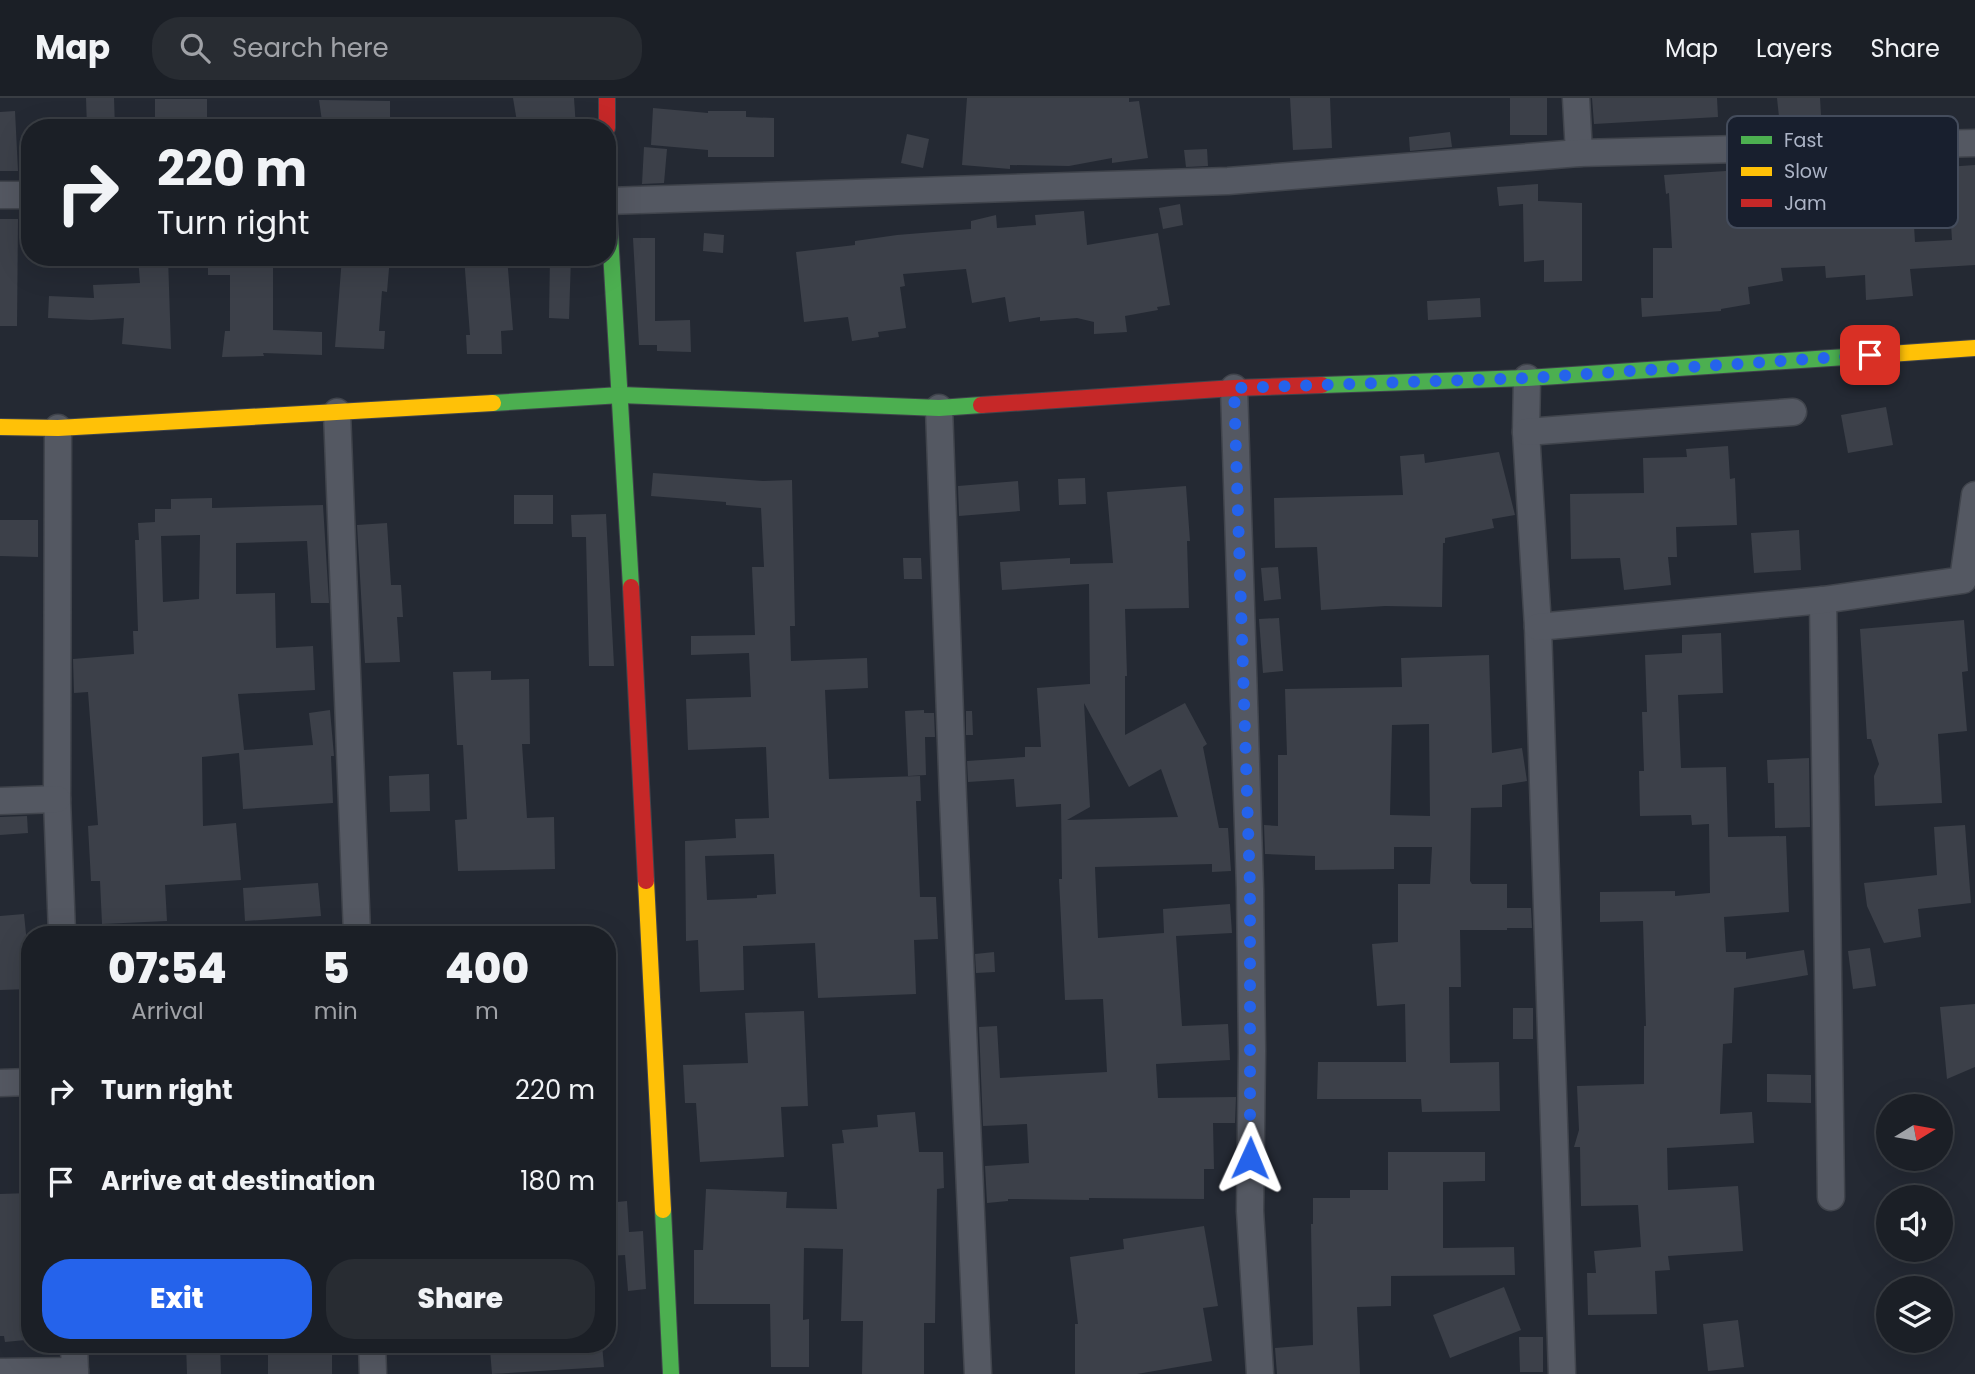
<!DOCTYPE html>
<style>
:root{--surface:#1b1f26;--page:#282c32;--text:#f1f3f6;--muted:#a0a2a7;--line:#393d43;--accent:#2563eb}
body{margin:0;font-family:Poppins,sans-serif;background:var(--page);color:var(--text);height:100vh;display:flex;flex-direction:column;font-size:26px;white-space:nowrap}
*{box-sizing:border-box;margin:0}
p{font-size:23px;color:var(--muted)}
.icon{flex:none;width:38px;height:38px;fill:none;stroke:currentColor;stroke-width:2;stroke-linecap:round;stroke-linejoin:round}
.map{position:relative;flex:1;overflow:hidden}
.sheet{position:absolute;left:21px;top:828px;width:595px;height:427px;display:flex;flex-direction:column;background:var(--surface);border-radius:28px;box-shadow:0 7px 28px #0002,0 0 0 2px var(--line)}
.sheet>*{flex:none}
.banner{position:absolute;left:21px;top:21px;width:595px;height:147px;border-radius:28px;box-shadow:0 7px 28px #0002,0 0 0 2px var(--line);background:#1b1f26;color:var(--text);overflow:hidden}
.needle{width:46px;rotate:79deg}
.controls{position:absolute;left:1876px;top:996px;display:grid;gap:14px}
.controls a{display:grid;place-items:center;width:77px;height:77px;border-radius:50%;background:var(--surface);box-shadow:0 7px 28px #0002,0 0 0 2px var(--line);font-size:35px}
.pin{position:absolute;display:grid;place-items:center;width:60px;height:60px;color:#fff;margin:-30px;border-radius:14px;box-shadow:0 4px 10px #0006}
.me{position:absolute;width:77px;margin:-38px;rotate:1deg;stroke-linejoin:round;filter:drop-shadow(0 0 5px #0008)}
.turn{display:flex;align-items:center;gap:24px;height:147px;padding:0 21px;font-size:32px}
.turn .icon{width:91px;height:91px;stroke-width:2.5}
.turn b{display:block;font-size:49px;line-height:60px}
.eta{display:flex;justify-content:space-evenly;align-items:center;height:119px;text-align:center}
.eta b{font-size:42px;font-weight:800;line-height:49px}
.button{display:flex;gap:14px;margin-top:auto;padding:14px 21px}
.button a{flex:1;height:80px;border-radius:28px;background:var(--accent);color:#fff;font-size:28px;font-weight:800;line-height:80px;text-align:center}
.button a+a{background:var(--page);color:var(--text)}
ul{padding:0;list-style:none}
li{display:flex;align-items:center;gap:21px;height:91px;padding:0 21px}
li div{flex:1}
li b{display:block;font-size:26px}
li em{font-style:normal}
header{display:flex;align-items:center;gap:42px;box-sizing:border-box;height:98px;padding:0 35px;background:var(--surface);border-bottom:2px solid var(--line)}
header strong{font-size:33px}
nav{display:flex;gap:38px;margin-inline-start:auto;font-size:24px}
.search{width:490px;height:63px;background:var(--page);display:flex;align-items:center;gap:18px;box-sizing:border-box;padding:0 24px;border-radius:28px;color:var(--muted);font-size:26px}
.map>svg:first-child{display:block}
</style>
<header>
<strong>Map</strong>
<div class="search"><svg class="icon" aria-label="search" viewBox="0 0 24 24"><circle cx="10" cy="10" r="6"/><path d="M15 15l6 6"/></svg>Search here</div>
<nav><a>Map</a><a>Layers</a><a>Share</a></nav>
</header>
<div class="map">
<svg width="1975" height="1276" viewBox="0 0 1975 1276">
<rect width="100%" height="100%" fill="#242933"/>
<g fill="#3c4049" fill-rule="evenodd">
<polygon points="86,0 114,0 115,30 87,30"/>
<polygon points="513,0 574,0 576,30 518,30"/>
<polygon points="967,0 1129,0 1129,4 1139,3 1148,60 1112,65 1112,60 1069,68 1010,67 1010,71 962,67"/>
<polygon points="1290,0 1330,0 1332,50 1293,52"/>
<rect x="1510" y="0" width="37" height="37"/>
<polygon points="1592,0 1717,0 1718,19 1594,26"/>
<polygon points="1777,0 1820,0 1821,17 1779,19"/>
<rect x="155" y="1" width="52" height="29"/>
<polygon points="319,2 390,3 390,30 323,30"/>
<polygon points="653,10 708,15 708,13 746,13 746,19 774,20 774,59 708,59 708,52 651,47"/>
<polygon points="15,13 18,73 0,73 0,14"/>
<polygon points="1450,34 1452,49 1410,53 1409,39"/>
<polygon points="907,36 929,41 923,70 901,65"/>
<polygon points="644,49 667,51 664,85 642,86"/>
<polygon points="1207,51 1208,68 1186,69 1184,52"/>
<path d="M1975 67V167L1910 171 1913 198 1866 202 1865 177 1826 180 1825 168 1781 170 1783 183 1748 189 1750 206 1721 211V213L1642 219 1641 200H1653V150H1672L1669 95 1666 96 1664 77 1726 73V92L1783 87V94L1861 90 1860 75ZM1949 94 1952 142 1915 144 1912 96Z"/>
<polygon points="1538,86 1538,103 1582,105 1582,183 1544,184 1544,162 1524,164 1523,106 1499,108 1497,89"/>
<polygon points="1180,106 1183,127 1163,131 1159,110"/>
<polygon points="1084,113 1087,147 1158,135 1170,207 1157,209 1158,212 1125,218 1127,234 1094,236 1094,224 1077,220 1040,223 1040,219 1009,224 1005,199 972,205 966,171 903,176 905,188 900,189 906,230 878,234 879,239 852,243 848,219 804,224 796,154 855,147 855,143 897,137 971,131 971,123 996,117 997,130 1036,127 1035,117"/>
<polygon points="0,121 18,121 17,228 0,228"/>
<polygon points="704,135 724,137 723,155 703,153"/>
<polygon points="633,140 655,140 655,223 690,222 691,254 657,253 657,247 639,247"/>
<polygon points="138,159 168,159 171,251 122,246 124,220 91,222 48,220 49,198 94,200 93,187 140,185"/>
<polygon points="208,159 273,159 273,232 322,234 322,257 263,255 264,258 222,259 225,233 230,233 230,177 208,177"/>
<polygon points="342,159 390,159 387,194 382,193 379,233 385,233 384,251 335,249"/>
<polygon points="464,159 507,159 513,232 501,233 502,256 467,256 466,237 470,237"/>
<polygon points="550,159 571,159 569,221 549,220"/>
<polygon points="1480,200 1481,219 1428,222 1427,203"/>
<polygon points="1886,309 1893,347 1848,355 1841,317"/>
<polygon points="1728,348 1730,381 1735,380 1737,427 1676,429 1677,459 1668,459 1671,487 1624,492 1620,460 1571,461 1570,396 1644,395 1643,360 1687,359 1686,351"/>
<polygon points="1499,354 1515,417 1492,421 1494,430 1445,440 1445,445 1443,445 1442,509 1385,508 1321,512 1317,449 1275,450 1274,400 1403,397 1400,358 1424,356 1425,365"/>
<path d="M653 375 763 383 792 382 795 528H790L791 563 867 560 868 590 825 592 829 681 920 678 921 703H916L920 799H936L938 841 914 842 916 896 818 900 815 845 743 848 744 892 700 894 698 842 686 843 685 743 736 740 735 721 769 720 766 649 688 652 686 601 751 599 749 555 691 557V538L755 537 752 469H764L761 410 726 407V404L651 398ZM774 756 776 796 757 797V800L707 802 705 758Z"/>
<polygon points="1085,380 1086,406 1059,407 1058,381"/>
<polygon points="1018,383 1020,413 959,418 958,388"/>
<path d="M1186 388 1190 443H1187L1189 510 1125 511 1127 578H1125V637L1185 605 1207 646 1203 649 1219 730H1228L1231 773 1212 774V766L1095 769 1098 840 1164 835 1163 811 1230 806 1232 835 1176 838 1182 928 1228 926 1230 962 1156 966 1158 1000 1236 999 1235 1025H1213L1214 1071H1204V1101L1089 1100V1102L1008 1101V1103L987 1105 985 1068 1029 1065 1027 1026 983 1028 979 929 997 928 1000 980 1107 974 1103 901 1065 902 1059 781H1062L1061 706 1016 709 1014 681 968 684 967 663 1025 659V649H1041L1037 590 1090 586 1089 486 1002 492 1000 464 1070 460V466L1113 465 1107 394ZM1084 605 1129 689 1161 671 1178 719 1067 722 1090 709Z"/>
<rect x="514" y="397" width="39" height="29"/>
<path d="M212 400V410L323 407 329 505H311L307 443 236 445V496L275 495 276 550 313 548 315 592 238 596 244 652 313 647 309 615 330 612 334 658H331L333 705 243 711 239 655 202 659 203 728 236 725 241 782 165 787 167 823 102 826 100 783H91L88 728 98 727 88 594 74 595 73 561 134 556 133 533H138L135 442H139L138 425 155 424V411H171V401ZM200 437 199 501 163 504 161 438Z"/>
<polygon points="606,416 614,568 589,568 586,439 572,439 571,417"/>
<polygon points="0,422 38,422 38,459 0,458"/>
<polygon points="387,425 391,487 401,487 403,519 397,519 400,564 365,565 357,427"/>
<polygon points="1799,432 1801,472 1754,475 1751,435"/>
<polygon points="903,460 921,460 922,481 904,481"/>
<polygon points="1278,469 1281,501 1264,503 1261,470"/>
<polygon points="1279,520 1283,573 1263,575 1259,521"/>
<polygon points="1964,522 1968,573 1962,574 1967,633 1938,636 1942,705 1875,708 1874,678 1879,666 1871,641 1867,641 1860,531"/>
<polygon points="1721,535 1723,595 1678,597 1681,670 1726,669 1728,739 1786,738 1789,814 1724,819 1726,854 1746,854 1746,861 1804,852 1808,877 1734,890 1732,945 1723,946 1720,1016 1752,1014 1754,1045 1667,1050 1668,1092 1738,1088 1743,1153 1668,1158 1670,1172 1655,1173 1657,1216 1588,1217 1587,1175 1596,1175 1594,1153 1641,1149 1638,1107 1581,1108 1580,1049 1574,1049 1579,1032 1577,988 1644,986 1644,928 1646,928 1643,823 1600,824 1600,794 1675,793 1675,798 1710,795 1709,726 1692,727 1691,717 1640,718 1639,673 1644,673 1642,614 1647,614 1645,557 1682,555 1682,537"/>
<path d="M1489 557 1492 655 1522 650 1527 683 1502 687V709L1471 710 1470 783 1472 786H1507V810H1531L1532 830H1507V832H1460L1461 889H1449L1450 965 1499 964 1500 1013 1422 1014 1421 1001H1317L1318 964H1406L1405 906 1377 908 1372 846 1398 844V786H1430L1432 749H1394V771L1315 772V758L1265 756 1264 727 1278 728V657H1287L1285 591 1402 589 1401 560ZM1429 626 1430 718 1390 717 1392 627Z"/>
<polygon points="491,573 491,582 529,581 530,646 522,646 527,720 554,719 555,771 458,773 455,722 467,721 463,647 457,647 453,574"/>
<polygon points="924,612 924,615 934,615 935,639 925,639 926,677 908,678 905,613"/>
<polygon points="966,613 972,613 973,637 966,637"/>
<polygon points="1809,660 1810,729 1775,730 1774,685 1768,685 1767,662"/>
<polygon points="429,676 430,713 390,714 389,678"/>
<polygon points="27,718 28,735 0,737 0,719"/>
<polygon points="1965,727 1971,805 1918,811 1921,839 1884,845 1867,808 1864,785 1937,777 1934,729"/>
<polygon points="318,785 321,818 245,823 243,790"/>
<polygon points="24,816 27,846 30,846 30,891 0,892 0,818"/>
<polygon points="1870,850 1876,888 1853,891 1848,853"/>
<polygon points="994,854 995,874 976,875 975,856"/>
<polygon points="1975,906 1975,969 1947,981 1940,909"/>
<rect x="1513" y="910" width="20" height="31"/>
<polygon points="804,913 808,1008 781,1009 784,1059 700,1064 696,1005 685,1005 683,967 748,965 745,915"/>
<polygon points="1767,976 1811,977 1811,1005 1767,1004"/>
<polygon points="915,1014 919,1054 943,1054 944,1090 937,1091 935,1225 924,1225 924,1276 862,1276 863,1223 841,1223 843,1151 804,1150 803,1222 809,1221 809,1269 771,1269 770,1206 694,1206 694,1152 703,1152 706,1091 787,1094 786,1110 837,1111 832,1046 844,1045 842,1032 878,1029 877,1017"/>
<polygon points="1388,1054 1485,1054 1485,1083 1443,1084 1443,1150 1514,1149 1515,1177 1391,1178 1391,1208 1357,1209 1360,1276 1277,1276 1275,1250 1313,1247 1311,1126 1313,1126 1313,1100 1350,1100 1350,1092 1388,1092"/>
<polygon points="30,1095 30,1126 24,1126 28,1163 20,1164 26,1242 5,1244 4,1238 0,1238 0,1096"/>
<polygon points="627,1103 629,1134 643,1133 646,1191 628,1193 625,1157 607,1158 607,1105"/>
<polygon points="1204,1128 1218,1208 1203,1210 1212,1263 1137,1276 1075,1276 1075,1226 1078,1226 1070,1159 1124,1151 1123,1141"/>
<polygon points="1504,1189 1521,1232 1450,1260 1433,1217"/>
<polygon points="1738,1222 1744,1269 1708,1273 1703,1226"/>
<polygon points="1519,1239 1543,1239 1543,1274 1520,1274"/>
<polygon points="186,1246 220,1246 221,1276 187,1276"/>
<polygon points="526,1246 602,1246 604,1269 492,1276 490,1252 526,1249"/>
<rect x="268" y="1255" width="64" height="21"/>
</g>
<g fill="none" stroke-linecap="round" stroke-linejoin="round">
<defs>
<g id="street">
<polyline points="1576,0 1579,55"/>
<polyline points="0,97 30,97"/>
<polyline points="607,103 1228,83 1579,55 1975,45"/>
<polyline points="1527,280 1526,334 1538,529 1562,1276"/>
<polyline points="1234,290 1250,791 1252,953 1250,1113 1260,1276"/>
<polyline points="939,310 953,701 978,1276"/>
<polyline points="337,314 357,836"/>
<polyline points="58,330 57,701 62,836"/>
<polyline points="1526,334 1793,314"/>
<polyline points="1823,502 1831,1099"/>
<polyline points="1538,529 1823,502 1963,482 1975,397"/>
<polyline points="0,703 57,701"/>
<polyline points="0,985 30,984"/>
<polyline points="74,1246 75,1276"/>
<polyline points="372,1246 373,1276"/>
<polyline points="0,1274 75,1273"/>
</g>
<g id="fast">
<polyline points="607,86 631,489"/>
<polyline points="1322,287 1527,280 1861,258"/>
<polyline points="493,305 621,297 939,310 981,307"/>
<polyline points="663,1112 671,1276"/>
</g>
<g id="slow">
<polyline points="1861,258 1975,250"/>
<polyline points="0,329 58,330 493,305"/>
<polyline points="646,783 663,1112"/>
</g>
<g id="jam">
<polyline points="607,0 607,30"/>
<polyline points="981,307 1234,290 1322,287"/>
<polyline points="631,489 646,783"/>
</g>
</defs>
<use href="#street" stroke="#40444c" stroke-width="29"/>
<use href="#fast" stroke="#40444c" stroke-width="18"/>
<use href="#slow" stroke="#40444c" stroke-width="18"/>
<use href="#jam" stroke="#40444c" stroke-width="18"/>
<use href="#street" stroke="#545862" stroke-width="26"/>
<use href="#fast" stroke="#4caf50" stroke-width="16"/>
<use href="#slow" stroke="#ffc107" stroke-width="16"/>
<use href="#jam" stroke="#c62828" stroke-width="16"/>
</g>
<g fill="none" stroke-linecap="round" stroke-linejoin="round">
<polyline stroke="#2563eb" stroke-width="12" stroke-dasharray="0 21.6" points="1250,1060 1250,790 1234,290 1527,280 1870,257"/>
</g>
<rect x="1727" y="18" width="231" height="112" rx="10" fill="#181f2e" stroke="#444c5c" stroke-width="2"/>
<rect x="1741" y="38" width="31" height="8" fill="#4caf50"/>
<rect x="1741" y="69" width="31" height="9" fill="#ffc107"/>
<rect x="1741" y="101" width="31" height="8" fill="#c62828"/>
<g font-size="19" fill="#acb4c6">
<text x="1784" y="49">Fast</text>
<text x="1784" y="80">Slow</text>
<text x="1784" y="112">Jam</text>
</g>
</svg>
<div class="controls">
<a><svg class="needle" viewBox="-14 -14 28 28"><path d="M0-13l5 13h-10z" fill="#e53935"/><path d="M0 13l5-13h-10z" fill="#a0a2a7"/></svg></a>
<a><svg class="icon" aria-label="sound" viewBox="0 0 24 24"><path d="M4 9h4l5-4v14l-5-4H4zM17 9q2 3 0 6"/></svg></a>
<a><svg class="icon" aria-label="layers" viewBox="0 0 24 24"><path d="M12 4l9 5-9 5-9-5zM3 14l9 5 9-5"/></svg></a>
</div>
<div class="pin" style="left:1870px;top:257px;background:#d93025"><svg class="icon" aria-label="arrive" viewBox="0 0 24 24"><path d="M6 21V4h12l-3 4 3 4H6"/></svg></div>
<svg class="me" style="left:1250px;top:1060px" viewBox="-20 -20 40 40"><path d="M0-17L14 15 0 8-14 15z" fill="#2563eb" stroke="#fff" stroke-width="4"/></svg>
<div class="banner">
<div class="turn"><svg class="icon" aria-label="right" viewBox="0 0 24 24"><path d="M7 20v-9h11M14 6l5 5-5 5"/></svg><div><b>220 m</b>Turn right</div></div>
</div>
<section class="sheet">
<div class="eta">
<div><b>07:54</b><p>Arrival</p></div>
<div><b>5</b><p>min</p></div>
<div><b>400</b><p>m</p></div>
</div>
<ul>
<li><svg class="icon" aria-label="right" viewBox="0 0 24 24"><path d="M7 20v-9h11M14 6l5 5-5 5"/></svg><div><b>Turn right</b></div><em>220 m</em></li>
<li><svg class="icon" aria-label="arrive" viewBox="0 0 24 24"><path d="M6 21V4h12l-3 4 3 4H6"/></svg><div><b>Arrive at destination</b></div><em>180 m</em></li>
</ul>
<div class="button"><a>Exit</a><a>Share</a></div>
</section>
</div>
